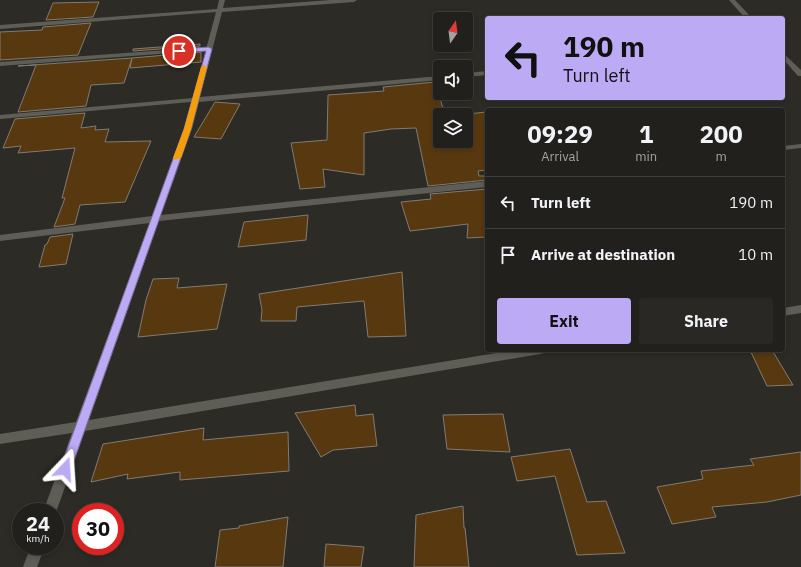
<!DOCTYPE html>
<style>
:root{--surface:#21201c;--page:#292825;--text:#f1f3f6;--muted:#a2a3a3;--line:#3e3e3b;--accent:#bcaaf5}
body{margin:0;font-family:"IBM Plex Sans",sans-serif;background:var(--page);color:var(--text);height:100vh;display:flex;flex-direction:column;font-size:15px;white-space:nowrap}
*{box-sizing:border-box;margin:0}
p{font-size:13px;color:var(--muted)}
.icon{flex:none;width:22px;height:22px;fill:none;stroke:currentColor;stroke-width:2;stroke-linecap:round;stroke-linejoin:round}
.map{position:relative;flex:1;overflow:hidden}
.side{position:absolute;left:485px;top:108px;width:300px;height:244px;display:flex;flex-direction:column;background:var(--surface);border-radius:4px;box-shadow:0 2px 6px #0003,0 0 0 1px var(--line)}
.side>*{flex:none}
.top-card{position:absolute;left:485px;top:16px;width:300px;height:84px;border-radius:4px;box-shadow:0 2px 6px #0003,0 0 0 1px var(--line);background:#bcaaf5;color:#111;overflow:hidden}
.needle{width:26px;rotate:14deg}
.fabs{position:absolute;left:433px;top:12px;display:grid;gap:8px}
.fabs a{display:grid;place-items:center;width:40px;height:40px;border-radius:4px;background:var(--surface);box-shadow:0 2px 6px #0003,0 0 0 1px var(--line);font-size:20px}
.speed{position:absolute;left:12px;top:503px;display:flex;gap:8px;font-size:20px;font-weight:700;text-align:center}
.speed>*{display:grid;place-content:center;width:52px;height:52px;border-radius:50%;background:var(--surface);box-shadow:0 2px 6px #0003,0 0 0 1px var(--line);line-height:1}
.speed small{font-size:10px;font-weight:400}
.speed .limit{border:6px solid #d22;background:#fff;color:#111}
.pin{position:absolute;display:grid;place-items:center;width:34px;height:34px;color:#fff;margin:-17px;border:2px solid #fff;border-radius:50%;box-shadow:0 1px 4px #0007}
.me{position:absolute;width:44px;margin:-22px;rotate:20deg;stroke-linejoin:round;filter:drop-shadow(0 0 3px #0008)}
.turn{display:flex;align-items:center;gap:14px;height:84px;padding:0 12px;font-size:18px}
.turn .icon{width:52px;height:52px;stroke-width:2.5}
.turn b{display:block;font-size:28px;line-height:34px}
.eta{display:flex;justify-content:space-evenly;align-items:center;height:68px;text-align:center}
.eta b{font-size:24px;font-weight:700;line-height:28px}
.action{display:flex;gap:8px;margin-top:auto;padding:8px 12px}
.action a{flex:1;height:46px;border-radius:4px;background:var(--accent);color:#111;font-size:16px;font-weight:700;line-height:46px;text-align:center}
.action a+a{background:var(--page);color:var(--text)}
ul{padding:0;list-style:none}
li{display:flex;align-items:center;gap:12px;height:52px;padding:0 12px;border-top:1px solid var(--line)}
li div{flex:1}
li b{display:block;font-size:15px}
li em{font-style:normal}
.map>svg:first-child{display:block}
</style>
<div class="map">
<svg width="801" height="567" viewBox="0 0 801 567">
<rect width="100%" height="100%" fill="#2c2b25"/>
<g fill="#58380f" stroke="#817b75">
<polygon points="99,2 93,17 46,20 53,3"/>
<polygon points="91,23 78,55 0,60 0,32 42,30 43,27"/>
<polygon points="200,44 200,46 133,51 133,49"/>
<polygon points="201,52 201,62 130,68 132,58"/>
<polygon points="132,58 124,83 91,85 86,106 18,112 36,65 18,66"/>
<polygon points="435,82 445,115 440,115 440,141 466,141 466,115 457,115 487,112 487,170 478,171 479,176 487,176 487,180 428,186 416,128 391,129 364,133 364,175 323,169 325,187 300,189 291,143 327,140 328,95 384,91 383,87"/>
<polygon points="215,102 240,104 221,139 194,137"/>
<polygon points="85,113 81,128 96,126 95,130 109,129 105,142 151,141 125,202 80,205 75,224 54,227 65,198 62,198 75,148 18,153 21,146 3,148 15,119"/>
<polygon points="487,189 487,237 467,238 468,224 410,231 401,202 431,199 430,194"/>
<polygon points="308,215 306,240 238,247 244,222"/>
<polygon points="73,234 66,264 39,267 45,245 47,244 50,237"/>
<polygon points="402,272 406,336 368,337 364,301 297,307 296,321 261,321 262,310 259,294"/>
<polygon points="179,278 177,288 227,284 217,329 138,337 146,300 153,279"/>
<polygon points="750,350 772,350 793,385 767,386"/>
<polygon points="355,405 356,416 373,414 377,446 333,450 321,457 295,413"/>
<polygon points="503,414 510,452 447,449 443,415"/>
<polygon points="204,428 203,440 288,432 289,471 180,480 180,472 127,479 128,474 91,482 103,444"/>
<polygon points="570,449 587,502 606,501 625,553 577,555 555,476 517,481 511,457"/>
<polygon points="801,452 801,495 767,502 712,507 716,517 672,524 657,487 703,479 701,471 754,465 750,459"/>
<polygon points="463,506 464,528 465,528 469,567 414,567 416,515"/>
<polygon points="288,517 283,567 215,567 220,530 239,528 239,526"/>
<polygon points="326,544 364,547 361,567 324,567"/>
</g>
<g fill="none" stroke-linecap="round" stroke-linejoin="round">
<polygon fill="#5e5d56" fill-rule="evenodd" points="209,47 211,48 211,50 0,66 0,62"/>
<g fill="#5e5d56" fill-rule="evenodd">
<polygon points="219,0 225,0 223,8 330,0 357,0 354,2 222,12 200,97 440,76 440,80 199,102 192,129 161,215 487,181 487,187 159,221 89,420 515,350 545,350 544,353 540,354 85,431 55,515 55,512 43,512 72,433 0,444 0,434 76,422 150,223 0,241 0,235 152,216 184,129 191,102 0,119 0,115 193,98 216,12 0,29 0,25 217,9"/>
<polygon points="729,0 735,0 752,18 745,18"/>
<polygon points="783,53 801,70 801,76 798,76 783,59"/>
<polygon points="487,71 487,75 466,77 466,73"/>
<polygon points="801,144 801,148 783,150 783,146"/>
<polygon points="801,305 801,313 783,316 783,308"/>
<polygon points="31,546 45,546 37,567 23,567"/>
</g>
</g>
<polygon fill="#bcaaf5" stroke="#7a6e9f" points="209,47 212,49 191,129 71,469 69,473 65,474 61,473 60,469 184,129 206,51 179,53 176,51 179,49"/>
<polygon fill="#f59e0b" points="204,65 207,67 191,129 181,158 175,160 173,158 184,129 201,67"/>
</svg>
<div class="fabs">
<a><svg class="needle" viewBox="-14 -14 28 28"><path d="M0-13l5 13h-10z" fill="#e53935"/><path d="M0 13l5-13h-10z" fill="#a2a3a3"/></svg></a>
<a><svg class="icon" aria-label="sound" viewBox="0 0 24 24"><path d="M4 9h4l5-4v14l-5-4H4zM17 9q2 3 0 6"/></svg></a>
<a><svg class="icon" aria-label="layers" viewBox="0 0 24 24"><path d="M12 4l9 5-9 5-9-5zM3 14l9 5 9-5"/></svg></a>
</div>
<div class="speed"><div>24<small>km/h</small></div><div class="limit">30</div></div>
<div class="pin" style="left:179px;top:51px;background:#d93025"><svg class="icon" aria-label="arrive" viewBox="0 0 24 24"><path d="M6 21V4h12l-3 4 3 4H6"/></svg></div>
<svg class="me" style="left:65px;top:469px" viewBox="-20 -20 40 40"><path d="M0-17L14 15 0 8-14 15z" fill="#bcaaf5" stroke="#fff" stroke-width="4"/></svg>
<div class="top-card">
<div class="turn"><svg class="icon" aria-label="left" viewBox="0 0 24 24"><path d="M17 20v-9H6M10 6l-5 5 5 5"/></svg><div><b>190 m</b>Turn left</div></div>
</div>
<section class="side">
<div class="eta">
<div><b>09:29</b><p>Arrival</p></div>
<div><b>1</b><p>min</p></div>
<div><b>200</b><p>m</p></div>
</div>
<ul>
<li><svg class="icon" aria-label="left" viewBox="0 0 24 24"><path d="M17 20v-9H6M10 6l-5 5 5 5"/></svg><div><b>Turn left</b></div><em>190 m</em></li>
<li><svg class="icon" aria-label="arrive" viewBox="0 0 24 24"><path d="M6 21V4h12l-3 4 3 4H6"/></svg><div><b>Arrive at destination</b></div><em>10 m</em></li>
</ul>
<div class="action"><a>Exit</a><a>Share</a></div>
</section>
</div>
